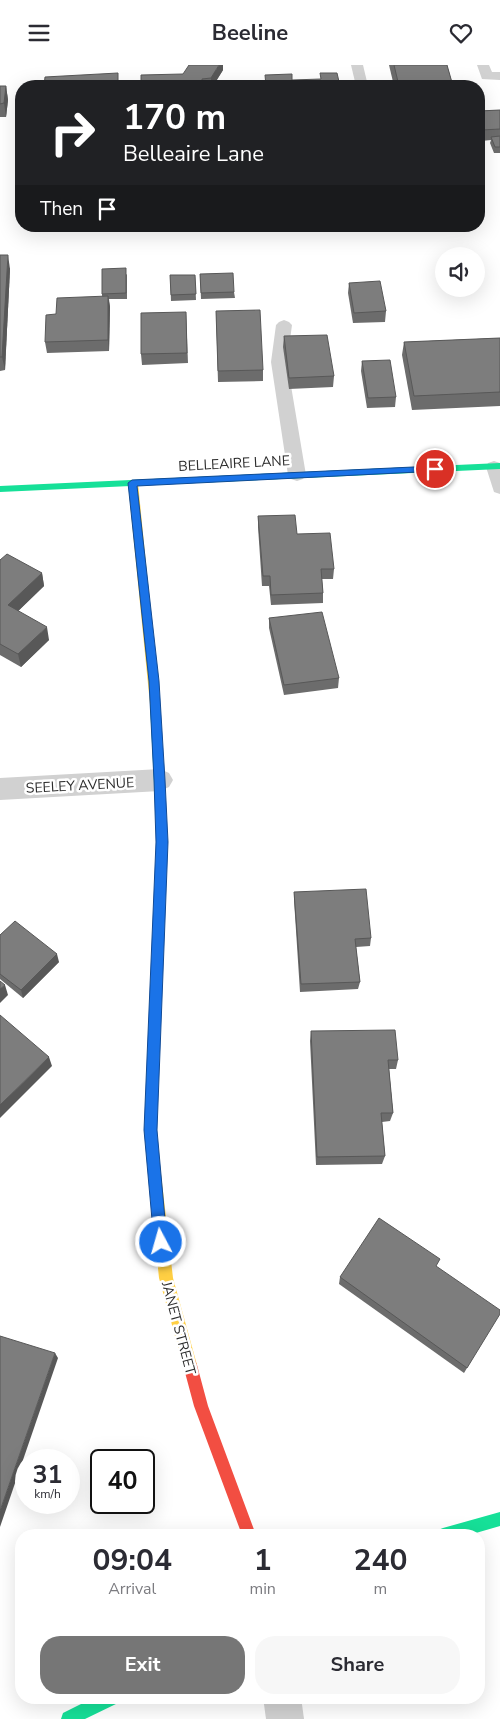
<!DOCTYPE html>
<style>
:root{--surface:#fff;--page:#f7f7f7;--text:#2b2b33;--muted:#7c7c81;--accent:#767676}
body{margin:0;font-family:"Nunito Sans",sans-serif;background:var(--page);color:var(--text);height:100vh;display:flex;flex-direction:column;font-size:19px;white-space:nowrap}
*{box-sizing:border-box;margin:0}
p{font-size:16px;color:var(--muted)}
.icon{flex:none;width:28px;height:28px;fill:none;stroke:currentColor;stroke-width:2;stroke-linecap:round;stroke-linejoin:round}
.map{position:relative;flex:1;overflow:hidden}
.drawer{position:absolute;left:15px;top:1464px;width:470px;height:175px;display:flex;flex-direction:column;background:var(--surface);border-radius:20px;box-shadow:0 5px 20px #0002}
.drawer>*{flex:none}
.guide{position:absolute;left:15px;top:15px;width:470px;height:152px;border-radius:20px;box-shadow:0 5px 20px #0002;background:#202124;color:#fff;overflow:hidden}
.controls{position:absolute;left:435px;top:182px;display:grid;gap:10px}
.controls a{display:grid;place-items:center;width:50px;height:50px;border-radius:50%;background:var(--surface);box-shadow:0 5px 20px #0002;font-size:25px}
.speed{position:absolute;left:15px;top:1384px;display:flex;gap:10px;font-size:25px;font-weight:700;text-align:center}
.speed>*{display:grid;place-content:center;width:65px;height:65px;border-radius:50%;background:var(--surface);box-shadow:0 5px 20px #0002;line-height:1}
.speed small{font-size:12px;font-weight:400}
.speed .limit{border:2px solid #111;border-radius:8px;background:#fff;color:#111}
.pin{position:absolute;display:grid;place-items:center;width:42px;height:42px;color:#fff;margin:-21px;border:2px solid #fff;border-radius:50%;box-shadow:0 1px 5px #0007}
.me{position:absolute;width:55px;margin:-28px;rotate:354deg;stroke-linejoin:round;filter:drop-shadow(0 0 4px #0008)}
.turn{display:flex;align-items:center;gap:18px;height:105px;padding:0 25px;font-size:22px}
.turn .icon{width:65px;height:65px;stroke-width:2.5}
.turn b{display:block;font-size:35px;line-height:42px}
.then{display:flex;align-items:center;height:48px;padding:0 25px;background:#0003;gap:10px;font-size:19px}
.eta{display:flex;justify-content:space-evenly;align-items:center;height:85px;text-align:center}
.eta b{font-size:30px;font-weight:700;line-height:35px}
.primary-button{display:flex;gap:10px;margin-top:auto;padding:10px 25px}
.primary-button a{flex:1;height:58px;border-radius:20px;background:var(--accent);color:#fff;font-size:20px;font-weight:700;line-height:58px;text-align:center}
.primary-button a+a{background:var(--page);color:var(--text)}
header{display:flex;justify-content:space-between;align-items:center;height:65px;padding:0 25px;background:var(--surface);font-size:22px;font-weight:700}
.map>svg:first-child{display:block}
</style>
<header><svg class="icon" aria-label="menu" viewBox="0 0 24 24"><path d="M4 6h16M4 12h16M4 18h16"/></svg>Beeline<svg class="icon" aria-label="heart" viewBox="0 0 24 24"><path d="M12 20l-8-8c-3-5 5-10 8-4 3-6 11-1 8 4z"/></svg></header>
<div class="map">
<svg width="500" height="1654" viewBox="0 0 500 1654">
<rect width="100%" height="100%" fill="#fff"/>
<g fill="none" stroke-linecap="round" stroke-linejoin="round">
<g fill="#d1d1d1" fill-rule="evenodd">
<polygon points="351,0 363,0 368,21 356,21"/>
<polygon points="477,0 489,0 492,7 500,7 500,15 482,14"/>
<polygon points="284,255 289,257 292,260 287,297 306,410 303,414 297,416 291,414 288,410 271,297 276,260 279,257"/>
<polygon points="494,396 500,398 500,429 494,427 486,402 488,398"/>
</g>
<g fill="#d1d1d1" fill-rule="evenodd">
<polygon points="160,704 169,708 173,715 169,722 160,726 0,735 0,713"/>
<polygon points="263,1632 301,1632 304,1654 266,1654"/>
</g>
<g fill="#16e098" fill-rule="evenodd">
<polygon points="500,398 500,404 0,427 0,421"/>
<polygon points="155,635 160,639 167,777 157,1047 155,1051 151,1053 147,1051 145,1047 157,777 150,639"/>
<polygon points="500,1447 500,1461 469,1470 436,1470 438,1465 443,1463"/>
<polygon points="95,1632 120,1632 118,1638 85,1654 61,1654 63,1648"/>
</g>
<g fill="#ffcf43" fill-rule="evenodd">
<polygon points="133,415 138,418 160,639 155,643 150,639 128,418"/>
<polygon points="151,1041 155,1043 157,1047 156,1065 173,1213 197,1300 195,1305 190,1307 185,1305 183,1300 159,1213 144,1065 147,1043"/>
</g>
<polygon fill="#f24e42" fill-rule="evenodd" points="190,1293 195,1295 197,1300 208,1341 256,1470 242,1470 194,1341 183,1300 185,1295"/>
</g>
<g fill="#6c6c6c">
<polygon points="389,0 447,0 453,21 394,21"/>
<polygon points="223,5 213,21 141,21 183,9"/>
<polygon points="0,21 6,21 8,35 6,52 0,52"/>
<polygon points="500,45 500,88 494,88 490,78 491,75 481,76 479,69 479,46"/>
<polygon points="0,190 10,204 5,305 0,306"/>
<polygon points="127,209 127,234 109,234 110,242 109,286 47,288 45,277 102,232 102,229"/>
<polygon points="200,209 234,227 235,233 201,234"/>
<polygon points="170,210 195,210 196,235 171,236"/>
<polygon points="349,218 386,246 385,257 353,258 348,228"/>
<polygon points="216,246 263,305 263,316 218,317"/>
<polygon points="186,247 188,298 142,300 141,289"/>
<polygon points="284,271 334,311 333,322 289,324 283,282"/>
<polygon points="500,273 500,341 412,345 402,290 404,277"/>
<polygon points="362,296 396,332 395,342 367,343 361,306"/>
<polygon points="258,451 334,504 333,514 322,514 323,528 323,538 271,540 269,521 262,521 258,462"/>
<polygon points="0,495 42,508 44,521 18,546 49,575 21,602 0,590"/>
<polygon points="269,553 339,613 338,623 284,630 269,563"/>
<polygon points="294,827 371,873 370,881 356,882 360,917 358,924 300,927 294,835"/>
<polygon points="0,870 59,897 23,933 0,914"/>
<polygon points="311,966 398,995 396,1004 389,1004 393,1048 390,1056 382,1057 385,1091 382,1099 316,1100 310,976"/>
<polygon points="436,1201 467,1303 464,1308 339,1219 340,1212"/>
</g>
<g fill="#585858">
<polygon points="219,0 223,0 223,5 213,21 211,21 211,13"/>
<polygon points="6,21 8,35 6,52 4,38"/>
<polygon points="8,190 10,204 5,305 2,292"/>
<polygon points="108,231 110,242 109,286 108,275"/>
<polygon points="42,508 44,521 11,553 8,540"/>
<polygon points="47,562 49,575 21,602 18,589"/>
<polygon points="57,889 59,897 23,933 21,925"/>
<polygon points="5,920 8,930 0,938 0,924"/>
<polygon points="49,992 52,1001 0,1053 0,1040"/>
<polygon points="55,1288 58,1293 0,1462 0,1446"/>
</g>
<g fill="#7d7d7d" stroke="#585858">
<polygon points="189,0 219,0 211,13 202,14 202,21 141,21 141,10 183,9"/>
<polygon points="394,0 447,0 453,21 399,21"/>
<polygon points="118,8 118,21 44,21 45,12"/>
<polygon points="320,8 337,8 340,21 266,21 265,10 292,9 292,15 321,14"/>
<polygon points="0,21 6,21 4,38 0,39"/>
<polygon points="500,45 500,64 482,65 479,53 479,46"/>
<polygon points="500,71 500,82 495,82 491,72"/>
<polygon points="0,190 8,190 2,292 0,292"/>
<polygon points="126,203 126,228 102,229 102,204"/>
<polygon points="233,208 234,227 201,228 200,209"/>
<polygon points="170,210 195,210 196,229 171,230"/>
<polygon points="380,216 386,246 354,248 349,218"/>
<polygon points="108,231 108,275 45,277 46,250 56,249 57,233"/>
<polygon points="260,245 263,305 218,306 216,246"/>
<polygon points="186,247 187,288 141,289 141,248"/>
<polygon points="327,270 334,311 289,313 284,271"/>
<polygon points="500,273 500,327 414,331 404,277"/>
<polygon points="390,295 396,332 368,333 362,296"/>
<polygon points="295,450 297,469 330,468 334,504 321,504 323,528 271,530 270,511 263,511 258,451"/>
<polygon points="7,489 42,508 8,540 47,562 18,589 0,579 0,495"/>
<polygon points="322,547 339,613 284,620 269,553"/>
<polygon points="366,824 371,873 355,874 360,917 301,919 294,827"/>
<polygon points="15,856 57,889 21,925 0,909 0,870"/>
<polygon points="0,916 5,920 0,924"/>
<polygon points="0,950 49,992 0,1040"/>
<polygon points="395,965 398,995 388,995 393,1048 381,1048 385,1091 317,1092 311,966"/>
<polygon points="379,1153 440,1194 436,1201 500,1245 500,1249 467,1303 340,1212"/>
<polygon points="0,1271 55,1288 0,1446"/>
</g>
<polygon fill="#1a73e8" stroke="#114b97" points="435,401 439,404 438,406 137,421 159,616 165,715 168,777 157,1065 167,1177 165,1182 161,1184 156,1182 154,1177 144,1065 156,777 154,715 149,616 128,418 132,415"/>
<g text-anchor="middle" stroke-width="5" stroke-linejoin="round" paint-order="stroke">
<g font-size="14" fill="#2c2c2c" stroke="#fff">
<text transform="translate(234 398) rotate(-3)" y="5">BELLEAIRE LANE</text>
<text transform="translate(80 720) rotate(-3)" y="5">SEELEY AVENUE</text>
<text transform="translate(179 1263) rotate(75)" y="5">JANET STREET</text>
</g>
</g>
</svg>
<div class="controls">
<a><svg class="icon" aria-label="sound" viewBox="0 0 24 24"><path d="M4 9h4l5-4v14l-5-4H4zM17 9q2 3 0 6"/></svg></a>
</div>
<div class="speed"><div>31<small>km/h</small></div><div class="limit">40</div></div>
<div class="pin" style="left:435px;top:404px;background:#d93025"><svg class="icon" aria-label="arrive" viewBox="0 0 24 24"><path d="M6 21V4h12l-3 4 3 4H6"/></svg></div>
<svg class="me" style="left:161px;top:1177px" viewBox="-20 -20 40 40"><circle r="17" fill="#1a73e8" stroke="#fff" stroke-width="3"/><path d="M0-11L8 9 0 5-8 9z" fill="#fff"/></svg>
<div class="guide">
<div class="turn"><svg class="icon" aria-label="right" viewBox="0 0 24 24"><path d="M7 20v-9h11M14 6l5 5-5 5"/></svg><div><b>170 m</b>Belleaire Lane</div></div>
<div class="then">Then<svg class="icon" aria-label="arrive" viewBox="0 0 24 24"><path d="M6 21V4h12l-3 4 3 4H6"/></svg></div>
</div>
<section class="drawer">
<div class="eta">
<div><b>09:04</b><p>Arrival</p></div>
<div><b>1</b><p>min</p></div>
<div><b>240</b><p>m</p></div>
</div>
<div class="primary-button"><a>Exit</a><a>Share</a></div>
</section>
</div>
